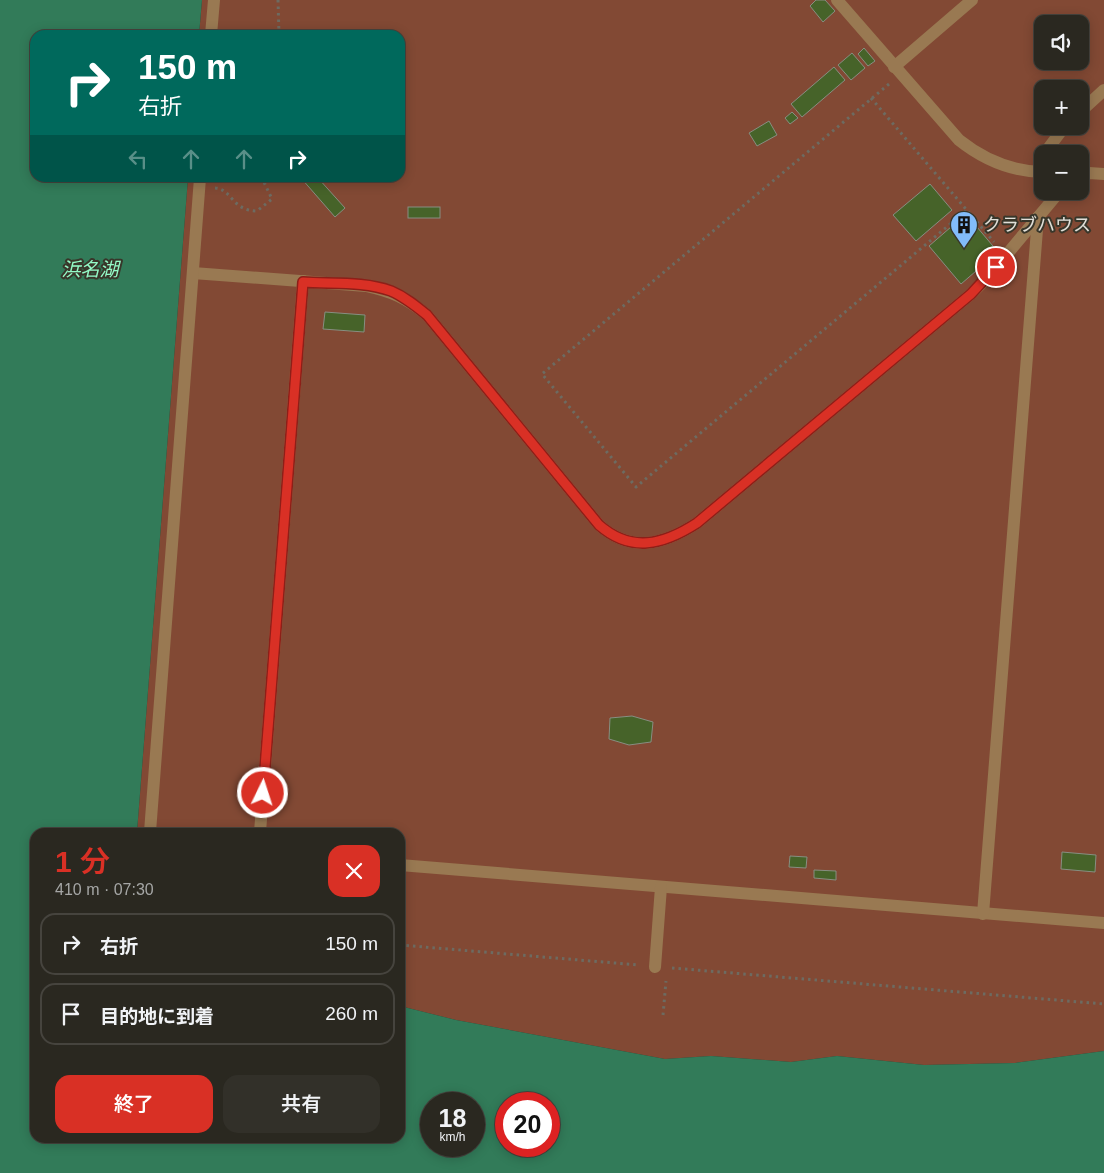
<!DOCTYPE html>
<html lang="ja">
<meta charset="utf-8">
<style>
:root{--surface:#2a2820;--page:#323029;--text:#f1f3f6;--muted:#a5a6a5;--line:#46443e;--accent:#d93025}
body{margin:0;font-family:Helvetica,"Noto Sans JP",sans-serif;background:var(--page);color:var(--text);height:100vh;display:flex;flex-direction:column;font-size:19px;white-space:nowrap}
*{box-sizing:border-box;margin:0}
p{font-size:16px;color:var(--muted)}
.icon{flex:none;width:28px;height:28px;fill:none;stroke:currentColor;stroke-width:2;stroke-linecap:round;stroke-linejoin:round}
.map{position:relative;flex:1;overflow:hidden}
.panel{position:absolute;left:30px;top:828px;width:375px;height:315px;display:flex;flex-direction:column;background:var(--surface);border-radius:15px;box-shadow:0 2px 12px #0003,0 0 0 1px var(--line)}
.panel>*{flex:none}
.hud{position:absolute;left:30px;top:30px;width:375px;height:152px;border-radius:15px;box-shadow:0 2px 12px #0003,0 0 0 1px var(--line);background:#00695c;color:#fff;overflow:hidden}
.fabs{position:absolute;left:1034px;top:15px;display:grid;gap:10px}
.fabs a{display:grid;place-items:center;width:55px;height:55px;border-radius:10px;background:var(--surface);box-shadow:0 2px 12px #0003,0 0 0 1px var(--line);font-size:25px}
.speed{position:absolute;left:420px;top:1092px;display:flex;gap:10px;font-size:25px;font-weight:700;text-align:center}
.speed>*{display:grid;place-content:center;width:65px;height:65px;border-radius:50%;background:var(--surface);box-shadow:0 2px 12px #0003,0 0 0 1px var(--line);line-height:1}
.speed small{font-size:12px;font-weight:400}
.speed .limit{border:8px solid #d22;background:#fff;color:#111}
.pin{position:absolute;display:grid;place-items:center;width:42px;height:42px;color:#fff;margin:-21px;border:2px solid #fff;border-radius:50%;box-shadow:0 1px 5px #0007}
.me{position:absolute;width:55px;margin:-28px;rotate:4deg;stroke-linejoin:round;filter:drop-shadow(0 0 4px #0008)}
.turn{display:flex;align-items:center;gap:18px;height:105px;padding:0 25px;font-size:22px}
.turn .icon{width:65px;height:65px;stroke-width:2.5}
.turn b{display:block;font-size:35px;line-height:42px}
.lanes{display:flex;align-items:center;height:48px;padding:0 25px;background:#0003;justify-content:center;gap:25px;direction:ltr}
.lanes .off{opacity:.35}
.round{display:grid;place-items:center;flex:none;width:52px;height:52px;border-radius:15px;background:var(--page)}
.overview{display:flex;align-items:center;justify-content:space-between;height:85px;padding:0 25px}
h1{font-size:30px;font-weight:600;line-height:38px;color:var(--accent)}
.button{display:flex;gap:10px;margin-top:auto;padding:10px 25px}
.button a{flex:1;height:58px;border-radius:15px;background:var(--accent);color:#fff;font-size:20px;font-weight:600;line-height:58px;text-align:center}
.button a+a{background:var(--page);color:var(--text)}
ul{padding:0;list-style:none}
li{display:flex;align-items:center;gap:15px;height:62px;margin:0 10px 8px;padding:0 15px;border:2px solid var(--line);border-radius:15px}
li div{flex:1}
li b{display:block;font-size:19px}
li em{font-style:normal}
.map>svg:first-child{display:block}
</style>
<div class="map">
<svg width="1104" height="1173" viewBox="0 0 1104 1173">
<rect width="100%" height="100%" fill="#38362a"/>
<path fill="#824934" fill-rule="evenodd" d="M202 0H1104V1051L1015 1063 924 1065 837 1056 791 1062 711 1056 665 1059 456 1020 400 1006V832H137L188 178H400V35H199ZM1042 24H1080V61H1042ZM1042 89H1080V126H1042ZM1042 154H1080V191H1042Z"/>
<path fill="#327b59" fill-rule="evenodd" d="M0 0H202L199 35H35V178H188L137 832H35V1138H400V1006L456 1020 665 1059 711 1056 791 1062 837 1056 924 1065 1015 1063 1104 1051V1173H0ZM431 1104H474V1146H431ZM506 1104H549V1146H506Z"/>
<g fill="#466329" stroke="#878e81">
<polygon points="816,0 825,0 835,11 823,22 810,6"/>
<polygon points="864,48 875,61 868,66 858,54"/>
<polygon points="852,53 865,68 851,80 838,65"/>
<polygon points="834,67 845,80 802,117 791,104"/>
<polygon points="792,112 798,118 790,124 785,118"/>
<polygon points="769,121 777,135 757,146 749,133"/>
<polygon points="301,178 318,178 345,208 335,217"/>
<polygon points="930,184 952,210 916,241 893,215"/>
<rect x="408" y="207" width="32" height="11"/>
<polygon points="966,214 998,252 961,284 929,246"/>
<polygon points="325,312 365,315 364,332 323,329"/>
<polygon points="632,716 653,722 651,742 629,745 609,739 610,718"/>
<polygon points="1062,852 1096,855 1095,872 1061,869"/>
<polygon points="790,856 807,857 806,868 789,867"/>
<polygon points="814,870 836,871 836,880 814,878"/>
</g>
<g fill="none" stroke-linecap="round" stroke-linejoin="round">
<g stroke="#6d6b61" stroke-width="3" stroke-dasharray="2.5 4" stroke-linecap="butt">
<polyline points="278,0 279,35"/>
<polyline points="889,84 542,374 636,487 967,210"/>
<polyline points="871,98 994,242"/>
<path d="M215 188C232 189 232 211 257 211L272 199 262 178"/>
<polyline points="400,945 639,965"/>
<polyline points="672,968 1104,1004"/>
<polyline points="663,1015 666,981"/>
</g>
<g stroke="#997952" stroke-width="12">
<path d="M837 0 959 140C984 160 1011 171 1042 172"/>
<polyline points="211,35 214,0"/>
<polyline points="894,67 972,0"/>
<polyline points="1080,112 1104,90"/>
<polyline points="1044,154 1065,126"/>
<polyline points="1080,177 1089,173 1104,174"/>
<path d="M193 273 366 286C393 292 406 298 427 315L599 525C631 553 663 545 697 523L971 294 987 278 1060 191"/>
<polyline points="150,832 200,178"/>
<polyline points="260,832 303,281"/>
<polyline points="400,865 1104,923"/>
<polyline points="983,914 1038,217"/>
<polyline points="655,967 661,887"/>
</g>
</g>
<g fill="none" stroke-linecap="round" stroke-linejoin="round">
<defs>
<path id="route" d="M263 793 303 282C331 284 365 281 391 291 405 297 416 306 427 315L599 525C631 553 663 545 697 523L971 294 996 267"/>
</defs>
<use href="#route" stroke="#8d1f18" stroke-width="12"/>
<use href="#route" stroke="#d93025" stroke-width="9"/>
</g>
<defs>
<symbol id="building-pin" viewBox="-11 -11 22 30"><path d="M0 17L-7.5 6A9.5 9.5 0 1 1 7.5 6Z" fill="#82bcfa" stroke="#38362a"/><path d="M-4-6H4V6H1V3H-1V6H-4ZM-2.5-4.3h1.7v1.8h-1.7ZM.8-4.3h1.7v1.8H.8ZM-2.5-1h1.7V.8h-1.7ZM.8-1h1.7V.8H.8Z" fill="#111"/></symbol>
</defs>
<g fill-rule="evenodd">
<use href="#building-pin" x="948" y="209" width="32" height="43"/>
</g>
<g text-anchor="middle" stroke-width="4" stroke-linejoin="round" paint-order="stroke">
<g font-size="18" fill="#e1e0d9" stroke="#38362a" text-anchor="start">
<text x="983" y="231">クラブハウス</text>
</g>
<g font-size="19" font-style="italic" fill="#94fac7" stroke="#38362a">
<text x="90" y="276">浜名湖</text>
</g>
</g>
</svg>
<div class="fabs">
<a><svg class="icon" aria-label="sound" viewBox="0 0 24 24"><path d="M4 9h4l5-4v14l-5-4H4zM17 9q2 3 0 6"/></svg></a>
<a>+</a>
<a>−</a>
</div>
<div class="speed"><div>18<small>km/h</small></div><div class="limit">20</div></div>
<div class="pin" style="left:996px;top:267px;background:#d93025"><svg class="icon" aria-label="arrive" viewBox="0 0 24 24"><path d="M6 21V4h12l-3 4 3 4H6"/></svg></div>
<svg class="me" style="left:263px;top:793px" viewBox="-20 -20 40 40"><circle r="17" fill="#d93025" stroke="#fff" stroke-width="3"/><path d="M0-11L8 9 0 5-8 9z" fill="#fff"/></svg>
<div class="hud">
<div class="turn"><svg class="icon" aria-label="right" viewBox="0 0 24 24"><path d="M7 20v-9h11M14 6l5 5-5 5"/></svg><div><b>150 m</b>右折</div></div>
<div class="lanes"><svg class="icon off" aria-label="left" viewBox="0 0 24 24"><path d="M17 20v-9H6M10 6l-5 5 5 5"/></svg><svg class="icon off" aria-label="ahead" viewBox="0 0 24 24"><path d="M12 20V5M6 11l6-6 6 6"/></svg><svg class="icon off" aria-label="ahead" viewBox="0 0 24 24"><path d="M12 20V5M6 11l6-6 6 6"/></svg><svg class="icon" aria-label="right" viewBox="0 0 24 24"><path d="M7 20v-9h11M14 6l5 5-5 5"/></svg></div>
</div>
<section class="panel">
<div class="overview"><div><h1>1 分</h1><p>410 m · 07:30</p></div><a class="round" style="background:#d93025;color:#fff"><svg class="icon" aria-label="close" viewBox="0 0 24 24"><path d="M6 6l12 12M18 6L6 18"/></svg></a></div>
<ul>
<li><svg class="icon" aria-label="right" viewBox="0 0 24 24"><path d="M7 20v-9h11M14 6l5 5-5 5"/></svg><div><b>右折</b></div><em>150 m</em></li>
<li><svg class="icon" aria-label="arrive" viewBox="0 0 24 24"><path d="M6 21V4h12l-3 4 3 4H6"/></svg><div><b>目的地に到着</b></div><em>260 m</em></li>
</ul>
<div class="button"><a>終了</a><a>共有</a></div>
</section>
</div>
